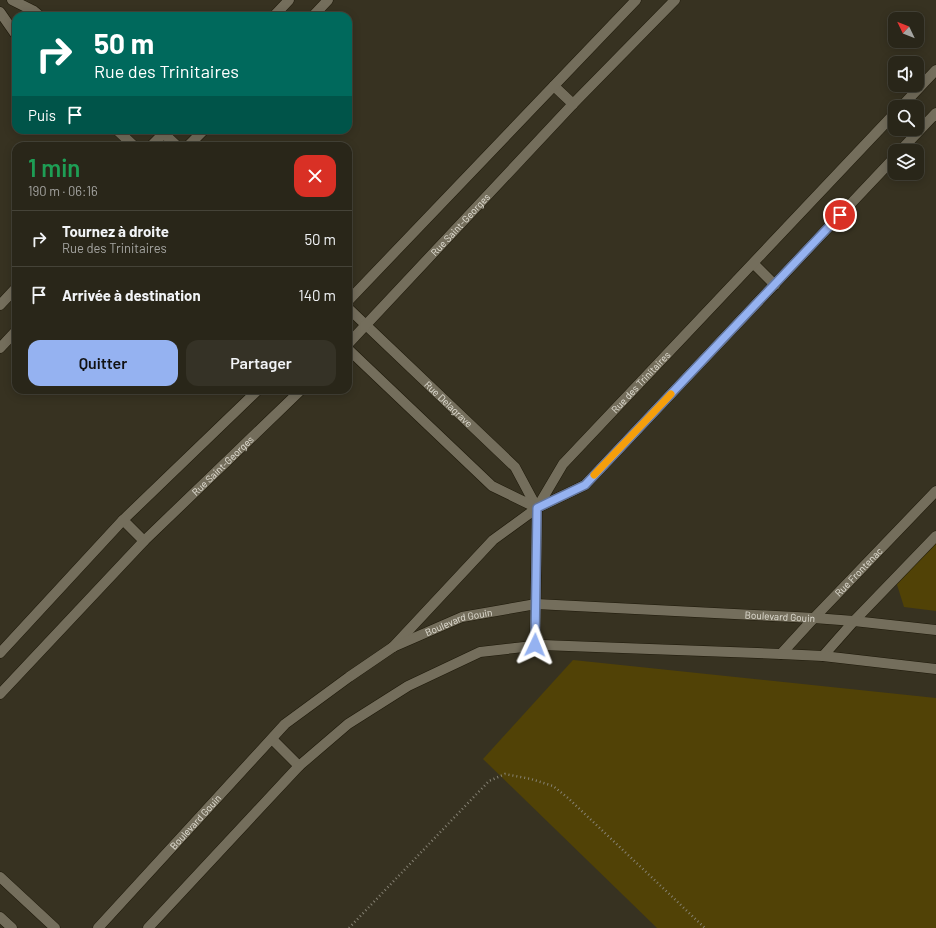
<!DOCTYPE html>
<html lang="fr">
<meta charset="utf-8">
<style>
:root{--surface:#292619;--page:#353226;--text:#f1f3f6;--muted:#a5a5a2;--line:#454338;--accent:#95b2f1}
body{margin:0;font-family:Barlow,sans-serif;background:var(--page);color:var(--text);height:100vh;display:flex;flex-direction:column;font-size:15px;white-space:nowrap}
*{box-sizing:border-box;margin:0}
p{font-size:13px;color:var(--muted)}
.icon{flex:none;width:22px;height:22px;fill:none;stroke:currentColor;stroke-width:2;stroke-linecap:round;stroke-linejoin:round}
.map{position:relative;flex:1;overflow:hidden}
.drawer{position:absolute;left:12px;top:142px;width:340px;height:252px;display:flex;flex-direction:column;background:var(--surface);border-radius:12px;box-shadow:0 2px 10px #0003,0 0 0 1px var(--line)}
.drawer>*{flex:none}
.guide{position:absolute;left:12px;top:12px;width:340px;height:122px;border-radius:12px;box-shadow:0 2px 10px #0003,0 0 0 1px var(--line);background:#00695c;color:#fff;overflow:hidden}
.needle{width:26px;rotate:313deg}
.buttons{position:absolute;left:888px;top:12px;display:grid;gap:8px}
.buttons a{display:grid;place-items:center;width:36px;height:36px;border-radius:8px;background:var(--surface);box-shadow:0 2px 10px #0003,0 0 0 1px var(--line);font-size:20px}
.pin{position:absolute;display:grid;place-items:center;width:34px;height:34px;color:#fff;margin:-17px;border:2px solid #fff;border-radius:50%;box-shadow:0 1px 4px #0007}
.me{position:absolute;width:44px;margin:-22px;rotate:2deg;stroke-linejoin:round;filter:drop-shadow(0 0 3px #0008)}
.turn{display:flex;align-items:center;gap:14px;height:84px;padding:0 16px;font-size:18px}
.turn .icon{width:52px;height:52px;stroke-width:2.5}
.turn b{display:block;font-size:28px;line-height:34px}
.then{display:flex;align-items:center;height:38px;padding:0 16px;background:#0003;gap:8px;font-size:15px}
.round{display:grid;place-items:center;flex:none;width:42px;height:42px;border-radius:12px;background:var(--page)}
.overview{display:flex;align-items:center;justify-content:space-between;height:68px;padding:0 16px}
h1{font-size:24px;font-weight:600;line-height:30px;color:#1e9e55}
.action{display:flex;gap:8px;margin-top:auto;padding:8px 16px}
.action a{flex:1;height:46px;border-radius:12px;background:var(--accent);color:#111;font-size:16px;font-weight:600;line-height:46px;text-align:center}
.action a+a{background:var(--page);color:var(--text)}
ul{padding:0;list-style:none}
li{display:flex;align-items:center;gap:12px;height:56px;padding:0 16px;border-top:1px solid var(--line)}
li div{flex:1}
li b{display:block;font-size:15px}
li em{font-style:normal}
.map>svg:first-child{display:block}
</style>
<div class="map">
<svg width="936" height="928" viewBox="0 0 936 928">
<rect width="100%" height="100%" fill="#373221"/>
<g fill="#514206">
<polygon points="936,534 936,611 904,607 894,575"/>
<polygon points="573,660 936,698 936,928 657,928 483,759"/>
</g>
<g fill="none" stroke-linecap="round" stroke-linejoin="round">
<defs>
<g id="minor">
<polyline points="12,0 34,11 40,16"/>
<polyline points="0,12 16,35"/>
<polyline points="274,16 289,0"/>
<polyline points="313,16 328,0"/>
<polyline points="554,86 573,104"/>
<polyline points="901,107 936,70"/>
<polyline points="117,130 134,146"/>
<polyline points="160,130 177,146"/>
<polyline points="151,146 167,130"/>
<polyline points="188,146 204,130"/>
<polyline points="900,151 936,113"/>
<polyline points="754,264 775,285"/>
<polyline points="348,301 636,0"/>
<polyline points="0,305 16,288"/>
<path id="s1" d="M348 308 515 467 537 508 535 645"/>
<path id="s2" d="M348 344 573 104 675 0"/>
<polyline points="0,348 16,331"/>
<polyline points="348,349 492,486 537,508"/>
<path id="s3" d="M537 508 563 464 895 113"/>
<polyline points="123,520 144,541"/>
<polyline points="393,647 493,540 537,508 585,485 895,157"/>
<polyline points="0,653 123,520 258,390"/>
<path id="s4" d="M781 654 814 618 936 491"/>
<polyline points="823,656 854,621 936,536"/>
<path id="s5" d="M0 694 144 541 301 390"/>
<polyline points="0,877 55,928"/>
<polyline points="0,917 12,928"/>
</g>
<g id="tertiary">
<polyline points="272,739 299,766"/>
<path id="s6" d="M98 928 285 724 349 677 393 647 462 617 536 604 814 618 854 621 936 630"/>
<polyline points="148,928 299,766 348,724 408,686 480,652 542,645 781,654 823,656 936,669"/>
</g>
</defs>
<use href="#minor" stroke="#1e190a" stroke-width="11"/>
<use href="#tertiary" stroke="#1e190a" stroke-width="11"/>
<polyline stroke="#878375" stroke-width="2.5" stroke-dasharray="1 3" stroke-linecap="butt" points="349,928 489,781 505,774 531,779 553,786 568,798 705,928"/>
<use href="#minor" stroke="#746e5c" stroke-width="10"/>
<use href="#tertiary" stroke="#746e5c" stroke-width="10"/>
</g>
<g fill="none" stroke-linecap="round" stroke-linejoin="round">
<defs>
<polyline id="route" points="535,645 537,508 585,485 840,215"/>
</defs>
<use href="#route" stroke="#61749d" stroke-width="10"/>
<use href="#route" stroke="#95b2f1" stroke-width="7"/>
<polyline stroke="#f59e0b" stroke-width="7" points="594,475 671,394"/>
</g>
<g text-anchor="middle" stroke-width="4" stroke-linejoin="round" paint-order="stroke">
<g font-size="10" fill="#e2dfd4" stroke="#373221">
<text dy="4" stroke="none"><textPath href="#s2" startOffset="164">Rue Saint-Georges</textPath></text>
<text dy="4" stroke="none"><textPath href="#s3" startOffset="164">Rue des Trinitaires</textPath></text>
<text dy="4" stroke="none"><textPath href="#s1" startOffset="139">Rue Delagrave</textPath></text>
<text dy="4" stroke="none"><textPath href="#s5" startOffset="319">Rue Saint-Georges</textPath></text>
<text dy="4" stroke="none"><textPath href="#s4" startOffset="113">Rue Frontenac</textPath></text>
<text dy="4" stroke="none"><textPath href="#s6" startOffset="804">Boulevard Gouin</textPath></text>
<text dy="4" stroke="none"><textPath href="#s6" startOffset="480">Boulevard Gouin</textPath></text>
<text dy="4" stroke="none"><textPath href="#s6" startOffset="144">Boulevard Gouin</textPath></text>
</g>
</g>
</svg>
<div class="buttons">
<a><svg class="needle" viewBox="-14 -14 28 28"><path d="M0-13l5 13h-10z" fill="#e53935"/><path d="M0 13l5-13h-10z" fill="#a5a5a2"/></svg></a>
<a><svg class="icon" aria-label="sound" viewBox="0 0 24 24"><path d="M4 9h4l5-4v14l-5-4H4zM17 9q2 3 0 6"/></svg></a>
<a><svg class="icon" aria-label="search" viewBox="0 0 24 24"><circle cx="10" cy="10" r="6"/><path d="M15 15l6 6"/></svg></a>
<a><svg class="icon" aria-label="layers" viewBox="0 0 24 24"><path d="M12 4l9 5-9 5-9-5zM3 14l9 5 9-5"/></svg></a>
</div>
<div class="pin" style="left:840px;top:215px;background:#d93025"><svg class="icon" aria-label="arrive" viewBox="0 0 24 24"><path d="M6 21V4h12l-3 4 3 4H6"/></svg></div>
<svg class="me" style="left:535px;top:645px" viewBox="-20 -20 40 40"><path d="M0-17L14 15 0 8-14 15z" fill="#95b2f1" stroke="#fff" stroke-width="4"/></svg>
<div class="guide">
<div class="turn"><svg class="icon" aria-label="right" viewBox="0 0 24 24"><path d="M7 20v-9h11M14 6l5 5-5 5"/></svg><div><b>50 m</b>Rue des Trinitaires</div></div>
<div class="then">Puis<svg class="icon" aria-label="arrive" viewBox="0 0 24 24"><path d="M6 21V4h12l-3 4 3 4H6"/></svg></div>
</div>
<section class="drawer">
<div class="overview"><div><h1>1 min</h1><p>190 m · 06:16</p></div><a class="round" style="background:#d93025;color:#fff"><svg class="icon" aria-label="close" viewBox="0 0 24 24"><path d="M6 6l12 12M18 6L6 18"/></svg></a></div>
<ul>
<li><svg class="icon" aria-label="right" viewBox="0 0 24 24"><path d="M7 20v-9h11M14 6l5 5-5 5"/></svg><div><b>Tournez à droite</b><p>Rue des Trinitaires</p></div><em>50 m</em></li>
<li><svg class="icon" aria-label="arrive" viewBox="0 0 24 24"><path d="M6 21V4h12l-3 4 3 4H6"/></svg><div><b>Arrivée à destination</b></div><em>140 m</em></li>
</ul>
<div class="action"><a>Quitter</a><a>Partager</a></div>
</section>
</div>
